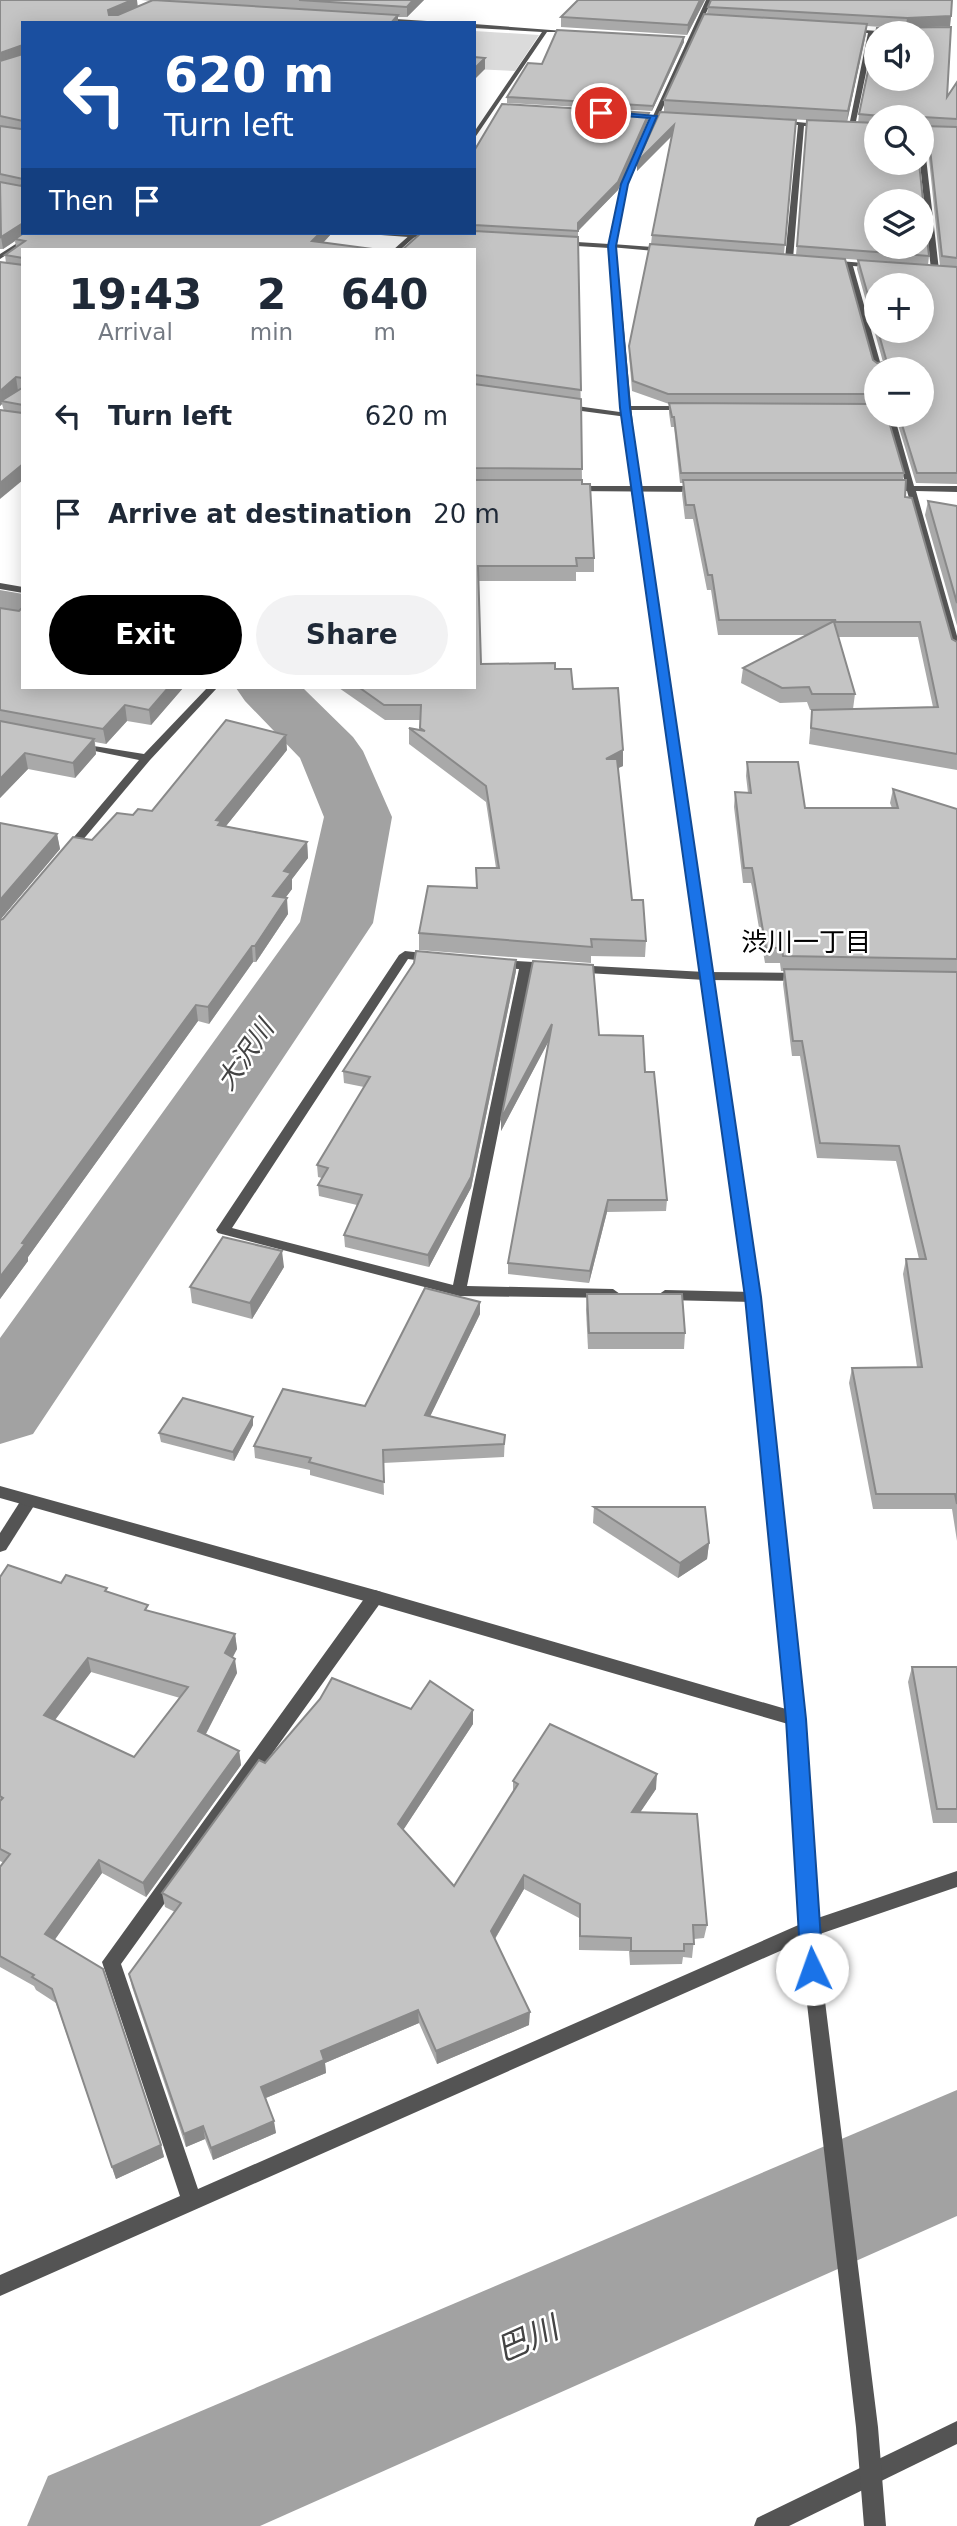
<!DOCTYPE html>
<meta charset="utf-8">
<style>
:root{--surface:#fff;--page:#f2f2f3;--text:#1f2937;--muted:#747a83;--accent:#000}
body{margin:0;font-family:"DejaVu Sans","Noto Sans JP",sans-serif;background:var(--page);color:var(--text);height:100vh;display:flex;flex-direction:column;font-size:26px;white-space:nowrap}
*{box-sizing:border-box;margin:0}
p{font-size:23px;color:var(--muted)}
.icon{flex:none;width:38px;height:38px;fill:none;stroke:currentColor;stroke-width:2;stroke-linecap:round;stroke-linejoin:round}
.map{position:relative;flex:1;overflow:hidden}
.sheet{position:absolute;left:21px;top:248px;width:455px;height:441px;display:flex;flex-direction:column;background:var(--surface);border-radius:0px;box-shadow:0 4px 18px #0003}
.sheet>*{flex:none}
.top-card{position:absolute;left:21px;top:21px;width:455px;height:214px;border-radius:0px;box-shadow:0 4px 18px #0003;background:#1a4fa0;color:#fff;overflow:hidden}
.fabs{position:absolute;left:864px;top:21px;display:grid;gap:14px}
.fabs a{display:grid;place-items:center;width:70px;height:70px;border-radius:50%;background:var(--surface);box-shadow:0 4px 18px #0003;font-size:35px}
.pin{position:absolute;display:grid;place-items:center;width:60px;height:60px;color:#fff;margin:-30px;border:4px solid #fff;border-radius:50%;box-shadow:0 2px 7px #0007}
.me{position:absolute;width:77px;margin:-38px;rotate:357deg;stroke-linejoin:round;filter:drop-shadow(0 0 5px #0008)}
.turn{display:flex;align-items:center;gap:24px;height:147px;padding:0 28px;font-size:32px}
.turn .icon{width:91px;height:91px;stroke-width:2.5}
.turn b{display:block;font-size:49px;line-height:60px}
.then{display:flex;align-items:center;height:66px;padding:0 28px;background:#0003;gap:14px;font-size:26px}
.eta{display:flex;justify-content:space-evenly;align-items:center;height:119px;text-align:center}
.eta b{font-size:42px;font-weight:700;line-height:49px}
.action{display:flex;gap:14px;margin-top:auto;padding:14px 28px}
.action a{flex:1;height:80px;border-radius:42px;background:var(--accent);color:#fff;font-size:28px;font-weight:700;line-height:80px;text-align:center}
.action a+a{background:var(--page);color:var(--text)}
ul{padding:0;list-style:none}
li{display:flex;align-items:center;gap:21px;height:98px;padding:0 28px}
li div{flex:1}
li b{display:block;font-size:26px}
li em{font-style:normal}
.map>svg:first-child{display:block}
</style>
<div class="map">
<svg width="957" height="2526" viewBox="0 0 957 2526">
<rect width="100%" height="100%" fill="#fff"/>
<polygon fill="#dbdbdb" points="474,31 539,35 515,71 474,69"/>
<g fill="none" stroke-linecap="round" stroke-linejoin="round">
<g fill="#a2a2a2" fill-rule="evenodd">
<polygon points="0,590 23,594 23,630 0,626"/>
<polygon points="236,688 303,688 353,737 363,751 392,817 373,923 33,1434 0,1444 0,1338 300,922 324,817 300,758 245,701"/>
<polygon points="957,2090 957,2216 260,2526 27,2526 48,2476"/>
</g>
<g fill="#545454" fill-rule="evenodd">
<polygon points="379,18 427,21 430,23 377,21"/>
<polygon points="474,24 577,32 547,32 474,139 474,132 542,32 474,28"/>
<polygon points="848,29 909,33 874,34 855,126 852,128 849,126 868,33 846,32"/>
<polygon points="778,120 827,125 824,127 804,126 793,259 789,261 785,259 798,125 776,123"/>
<polygon points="922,147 925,149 939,270 935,272 931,270 920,163 922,163"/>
<polygon points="33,233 40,233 0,259 0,254"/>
<polygon points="412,233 419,233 400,250 393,250"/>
<polygon points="612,244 666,248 670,250 666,252 610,247"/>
<polygon points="827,260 876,264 880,266 876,268 853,266 882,369 877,371 874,369 846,266 827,264"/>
<polygon points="562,404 627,413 631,415 627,417 559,408 559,404"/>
<polygon points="625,406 686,406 690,408 686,410 622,410 621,408"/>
<polygon points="886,415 894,415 914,486 957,486 957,492 916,491 957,636 957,656 952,653 907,491 888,491 884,488 888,485 906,486"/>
<polygon points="573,486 700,486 704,489 700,492 570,491 569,489"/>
<polygon points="0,583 23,587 23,593 0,589"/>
<polygon points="207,688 217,688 150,760 71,854 63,854 63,850 139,760 75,747 75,743 144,754"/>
<polygon points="405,951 431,954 437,958 431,962 408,959 232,1228 453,1285 519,969 497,968 491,964 497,960 550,963 554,964 556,967 554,970 531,970 467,1286 613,1289 620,1294 618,1298 459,1296 218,1233 216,1230 218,1227 399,955"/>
<polygon points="574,965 705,972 802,973 808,977 802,981 705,980 570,972 568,969"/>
<polygon points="665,1290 753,1292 760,1297 753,1302 665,1300 658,1295"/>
<polygon points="29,1495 35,1497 37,1501 6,1550 0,1552 0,1533 23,1497"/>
<polygon points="375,1590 381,1592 383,1597 381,1602 121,1964 198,2189 803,1923 957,1871 957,1887 814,1936 0,2296 0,2275 180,2196 102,1962 369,1592"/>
<polygon points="957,2421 957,2444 789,2526 754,2526 757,2518"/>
</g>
<g fill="#545454" fill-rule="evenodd">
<polygon points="706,0 712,0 628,184 616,246 639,489 760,1297 805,1719 821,1969 878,2427 886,2526 864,2526 856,2427 803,1969 788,1724 375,1604 0,1498 0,1486 375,1590 786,1709 746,1297 631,489 609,248 561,245 557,243 561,241 609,244 622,184"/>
<polygon points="378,233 406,233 440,237 436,239 381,235"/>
</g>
</g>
<g fill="#a9a9a9" fill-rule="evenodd">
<polygon points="0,0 137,0 137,7 153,1 141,0 424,0 407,17 398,17 398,23 23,23 23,233 332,233 323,243 23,250 23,480 2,404 0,406 0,262 6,263 5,255 16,247 15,241 3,249 0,249"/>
<polygon points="578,0 705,0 687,35 561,27 561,17"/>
<path d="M952 0 950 26 923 27 947 97 957 82V127L922 125V117H877V163L929 256 928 265 940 266 928 149 922 146V125L957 127V484L916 483 895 415H922L877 369V415L904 473 903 480 905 497 952 639 957 642V770L809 744 812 710H825H810L807 702 780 703 741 683 743 668 807 635H718L711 590H707L693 519H685L682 494 683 483H680L674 427H671L669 413V404L632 391 629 355V346L873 360 877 363 883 362 857 269 858 260 925 265 796 255 807 120 841 122 664 112V100L707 14 708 7ZM867 26 895 28 859 114 858 123 847 122ZM877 285 922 331H877ZM838 637H918L933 707 853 709 855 694Z"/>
<polygon points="684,37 684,42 652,111 507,103 507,97 542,64"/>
<polygon points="660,112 796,120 784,254 651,244 652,235 672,135 637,171 637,162"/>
<polygon points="649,113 648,120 618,190 578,231 582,480 594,558 594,572 576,572 576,581 478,581 481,664 555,669 573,689 623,766 618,768 632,900 646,941 645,957 591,956 591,963 419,950 419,933 477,888 476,868 496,868 486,802 409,744 409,728 420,730 420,720 385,720 339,688 474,688 474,151"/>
<polygon points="928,501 957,506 957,626 925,515"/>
<polygon points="0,608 183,688 151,725 127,721 106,744 95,742 96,754 75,778 28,769 0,798"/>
<polygon points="287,750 226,826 307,842 308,858 292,879 292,889 285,898 288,914 256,962 253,962 209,1024 198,1021 28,1257 28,1261 0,1299 0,823 57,834 60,849 0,920 3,919 92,840 133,815 152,811"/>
<polygon points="747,762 805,808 892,808 890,803 893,789 957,809 957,1541 952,1509 873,1509 849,1383 852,1368 917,1367 903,1274 906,1259 919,1259 896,1161 817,1158 800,1056 792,1056 783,984 784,971 781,971 780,963 765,963 752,887 751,883 743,883 734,807 735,792 748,793 746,776"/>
<polygon points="533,961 599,1035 645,1072 667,1200 666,1211 607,1212 589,1283 508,1274 508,1263 549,1040 501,1131 501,1119"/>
<polygon points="516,971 471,1188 429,1267 345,1247 344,1235 357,1205 319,1196 318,1185 322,1178 318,1177 317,1165 364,1087 344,1083 343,1071"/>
<polygon points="284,1267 252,1319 192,1303 190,1287"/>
<polygon points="587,1294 685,1333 684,1349 588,1349 586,1310"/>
<polygon points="480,1302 480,1314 430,1416 505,1435 504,1457 383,1463 384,1495 310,1475 310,1470 255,1458 254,1446 365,1406"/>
<polygon points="253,1417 253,1425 234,1461 161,1442 159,1433"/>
<polygon points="594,1507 709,1543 707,1559 678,1578 593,1523"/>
<path d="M0 1577 61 1583 108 1592 149 1611 235 1634 237 1649 233 1657 237 1673 206 1734 239 1751 241 1765 146 1897 102 1873 54 1940 161 2145 164 2157 116 2179 56 2003 36 1990 34 1986 0 1967V1867L4 1863 0 1861ZM91 1672 180 1698 134 1757 55 1720Z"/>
<polygon points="912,1667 957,1667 957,1823 933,1823 908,1682"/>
<polygon points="411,1709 473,1724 403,1830 454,1886 513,1792 513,1781 656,1789 640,1812 707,1925 704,1938 694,1939 692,1958 683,1957 682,1964 630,1965 629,1951 579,1950 579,1918 524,1889 495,1939 529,2025 437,2064 419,2023 325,2063 326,2073 266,2098 276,2133 213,2160 205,2139 186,2147 132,1987 129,1974 175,1912 165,1907 162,1893 265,1763"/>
</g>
<g fill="#898989">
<polygon points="132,0 137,0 138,8 109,21 108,10"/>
<polygon points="413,0 424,0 407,17 407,7"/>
<polygon points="700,0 705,0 687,35 688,25"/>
<polygon points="398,15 398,23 391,23"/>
<polygon points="951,16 950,26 906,28 907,18"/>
<polygon points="867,24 866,34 847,122 848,111"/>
<polygon points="684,37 684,42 652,111 653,106"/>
<polygon points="23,45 23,56 0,64 0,53"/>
<polygon points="485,58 485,69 474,80 474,69"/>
<polygon points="649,113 648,120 618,190 578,231 578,223"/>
<polygon points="674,125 674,134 637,171 637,162"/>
<polygon points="23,223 23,233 29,233 15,239 15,241 3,249 1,237"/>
<polygon points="320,233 332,233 316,250 312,241"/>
<polygon points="16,377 18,391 1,401 2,404 0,406 0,391"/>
<polygon points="23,464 23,480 0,499 0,483"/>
<polygon points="168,688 183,688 151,725 149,710"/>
<polygon points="125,705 127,721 106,744 103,729"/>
<polygon points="286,735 287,750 222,831 216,820"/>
<polygon points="94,739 96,754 75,778 73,763"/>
<polygon points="623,750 623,766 605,774 606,759"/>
<polygon points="25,753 28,769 0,798 0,779"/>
<polygon points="57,834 60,849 0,920 0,900"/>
<polygon points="307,842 308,858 292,879 292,889 275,912 273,896 284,871"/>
<polygon points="287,898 288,914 256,962 255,946"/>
<polygon points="252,946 253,962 209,1024 208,1007"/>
<polygon points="516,960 516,971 471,1188 429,1267 428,1255"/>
<polygon points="196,1005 198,1021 28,1257 28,1261 0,1299 0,1277 22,1243"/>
<polygon points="552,1024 552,1035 501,1131 501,1119"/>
<polygon points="608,1200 607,1212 589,1283 590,1271"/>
<polygon points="282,1251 284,1267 252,1319 250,1303"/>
<polygon points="480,1302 480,1314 425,1427 425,1415"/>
<polygon points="253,1417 253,1425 234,1461 233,1452"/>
<polygon points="709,1543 707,1559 678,1578 680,1563"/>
<polygon points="235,1634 237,1649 227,1667 225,1653"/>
<polygon points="88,1658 91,1672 48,1729 44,1715"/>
<polygon points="235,1659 237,1673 200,1745 198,1731"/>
<polygon points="473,1710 473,1724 398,1838 398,1824"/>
<polygon points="239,1751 241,1765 146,1897 143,1883"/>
<polygon points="657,1774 656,1789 631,1826 632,1812"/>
<polygon points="99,1860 102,1873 49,1948 45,1934"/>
<polygon points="524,1875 524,1889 491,1945 491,1931"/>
<polygon points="418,2010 419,2023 325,2063 326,2073 263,2099 261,2087 321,2051"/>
<polygon points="530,2012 529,2025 437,2064 436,2051"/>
<polygon points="274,2121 276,2133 213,2160 211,2148"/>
<polygon points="203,2126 205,2139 186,2147 184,2134"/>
<polygon points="161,2145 164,2157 116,2179 112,2167"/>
</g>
<g fill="#c4c4c4" stroke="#898989" stroke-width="2" fill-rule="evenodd">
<polygon points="0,0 132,0 108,10 109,15 118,15 153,0 398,15 391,23 23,23 23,45 0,53"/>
<polygon points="299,0 413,0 407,7"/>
<polygon points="578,0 700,0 688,25 561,17"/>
<polygon points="711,0 952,0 951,16 907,18 708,7"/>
<polygon points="704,14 867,24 848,111 664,100"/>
<path d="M951 27 947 97 957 82V119L923 117 922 119V117H880V116L859 114 877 28ZM877 33H922V79H877Z"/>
<polygon points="557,30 684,37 653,106 507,97 528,63 542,64"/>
<polygon points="23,50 23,121 0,116 0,61 23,54"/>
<polygon points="474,57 485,58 474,69"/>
<polygon points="502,104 649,113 618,182 578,223 578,231 474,225 474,151"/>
<polygon points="660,112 796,120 785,245 652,235 674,125 637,162"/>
<path d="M807 120 877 123V163H919L929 256 797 246ZM877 201H922V247H877Z"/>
<polygon points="0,126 21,129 23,128 23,179 0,174"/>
<polygon points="922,126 957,127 957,258 942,256 929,140 922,137"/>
<polygon points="0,182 21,186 23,182 23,223 1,237"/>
<polygon points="474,231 578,237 581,390 474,375 474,250 402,250 421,233 474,233"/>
<polygon points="24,233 320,233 312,241 380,250 23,250 23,258 5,255 25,241 15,239"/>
<polygon points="650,244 845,259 873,360 877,363 884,362 886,359 878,331 922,331 922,285 877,285 877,327 858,260 957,267 957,473 917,473 899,415 922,415 922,369 877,369 877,394 668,394 633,381 629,346"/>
<polygon points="0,262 23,265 23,378 16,377 0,391"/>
<polygon points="23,381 23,405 1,401 22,388"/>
<polygon points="474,384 581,399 582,469 474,468"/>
<polygon points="669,403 877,404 877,415 887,415 904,473 681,473 674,417 672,417"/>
<polygon points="0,410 23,413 23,410 23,464 0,483"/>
<polygon points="474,480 582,480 582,484 590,484 594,558 576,558 577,566 478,566 481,664 555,663 555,669 571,669 573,689 618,688 623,750 606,759 617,759 632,900 643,900 646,941 591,939 592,947 419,933 428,886 477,888 476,868 499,868 486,786 409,728 425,731 420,728 421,705 384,705 360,688 474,688"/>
<polygon points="683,480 906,480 905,497 912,498 952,639 957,642 957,754 811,728 812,710 938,707 920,622 834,622 855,694 812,694 809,687 782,688 743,668 836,620 719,620 712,575 708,575 694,505 686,505"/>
<polygon points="928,501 957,506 957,603"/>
<polygon points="23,607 23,688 168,688 149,710 125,705 103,729 0,710 0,608 19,611"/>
<polygon points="226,720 286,735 216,820 221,821 218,825 307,842 284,871 291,873 273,896 287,898 255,946 252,946 208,1007 196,1005 22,1243 25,1244 0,1277 0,920 3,919 73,837 92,840 117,813 133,815 138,809 152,811"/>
<polygon points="0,721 94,739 73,763 25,753 0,779"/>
<polygon points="747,762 798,762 805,808 898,808 893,789 957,809 957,959 783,956 782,948 766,948 753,873 752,868 744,868 735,792 751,793"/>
<polygon points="0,823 57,834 0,900"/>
<polygon points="416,951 516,960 471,1177 428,1255 344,1235 362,1195 318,1185 328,1168 317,1165 370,1077 343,1071 414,963"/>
<polygon points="533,961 593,965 599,1035 643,1036 645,1072 654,1072 667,1200 608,1200 590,1271 508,1263 552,1024 501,1119"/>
<polygon points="784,969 957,972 957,1504 955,1494 876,1494 852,1368 922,1367 906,1259 926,1259 899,1146 820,1143 802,1041 793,1041"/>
<polygon points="223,1237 282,1251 250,1303 190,1287"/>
<polygon points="425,1288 480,1302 425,1415 505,1435 504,1444 383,1450 384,1482 309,1462 311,1458 254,1446 283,1389 365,1406"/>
<polygon points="587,1294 682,1294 685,1333 589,1333"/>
<polygon points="183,1398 253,1417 233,1452 159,1433"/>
<polygon points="594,1507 705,1507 709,1543 680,1563"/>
<path d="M8 1565 61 1583 66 1575 107 1588 105 1591 148 1605 145 1610 235 1634 225 1653 235 1659 198 1731 239 1751 143 1883 99 1860 45 1934 103 1969 161 2145 112 2167 52 1989 32 1977 34 1975 0 1956V1867L10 1854 0 1849V1801L3 1798 0 1796V1577ZM88 1658 188 1687 134 1757 44 1715Z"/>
<polygon points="912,1667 957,1667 957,1809 937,1809"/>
<polygon points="332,1678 411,1709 430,1681 473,1710 398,1824 454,1886 518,1784 513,1781 550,1724 657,1774 632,1812 697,1814 707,1925 693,1925 694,1944 684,1944 684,1951 631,1951 631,1938 580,1936 580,1904 524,1875 491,1931 530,2012 436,2051 418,2010 321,2051 324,2060 261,2087 274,2121 211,2148 203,2126 184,2134 129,1974 181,1903 162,1893 259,1760 265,1763 320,1699"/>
</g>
<polygon fill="#1a73e8" stroke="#114b97" stroke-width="2" points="601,111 657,116 628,184 616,246 630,408 761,1297 806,1719 823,1969 820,1976 812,1979 804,1976 801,1969 786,1719 745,1297 620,408 608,246 621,184 650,118 598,114"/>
<g text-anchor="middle" stroke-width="5" stroke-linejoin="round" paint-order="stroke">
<g font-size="26" fill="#000" stroke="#fff">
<text x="806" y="951">渋川一丁目</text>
</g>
<g font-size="26" font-style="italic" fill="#434343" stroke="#fff">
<text transform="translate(245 1055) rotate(-55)" y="9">大沢川</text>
</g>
<g font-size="32" font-style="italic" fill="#434343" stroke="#fff">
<text transform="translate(527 2339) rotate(-24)" y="11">巴川</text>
</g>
</g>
</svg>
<div class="fabs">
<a><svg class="icon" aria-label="sound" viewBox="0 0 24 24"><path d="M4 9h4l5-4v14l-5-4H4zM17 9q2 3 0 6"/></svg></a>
<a><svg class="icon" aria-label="search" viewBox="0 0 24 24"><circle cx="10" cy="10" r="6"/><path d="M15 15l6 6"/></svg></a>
<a><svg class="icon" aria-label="layers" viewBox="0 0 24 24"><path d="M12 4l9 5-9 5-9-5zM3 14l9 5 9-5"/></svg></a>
<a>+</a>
<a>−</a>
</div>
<div class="pin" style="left:601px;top:113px;background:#d93025"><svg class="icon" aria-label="arrive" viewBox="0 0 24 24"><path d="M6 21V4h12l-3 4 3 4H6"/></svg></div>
<svg class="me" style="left:812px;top:1969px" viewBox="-20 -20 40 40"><circle r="19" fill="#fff"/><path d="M0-13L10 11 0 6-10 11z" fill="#1a73e8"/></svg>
<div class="top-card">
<div class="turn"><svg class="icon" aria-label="left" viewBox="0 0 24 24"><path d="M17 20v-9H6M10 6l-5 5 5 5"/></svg><div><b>620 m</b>Turn left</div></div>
<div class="then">Then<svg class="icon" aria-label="arrive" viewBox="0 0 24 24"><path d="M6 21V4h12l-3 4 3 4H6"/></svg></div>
</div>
<section class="sheet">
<div class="eta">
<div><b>19:43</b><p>Arrival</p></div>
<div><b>2</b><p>min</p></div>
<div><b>640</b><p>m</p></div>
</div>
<ul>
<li><svg class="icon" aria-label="left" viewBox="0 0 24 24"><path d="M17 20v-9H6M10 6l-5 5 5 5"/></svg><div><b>Turn left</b></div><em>620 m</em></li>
<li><svg class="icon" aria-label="arrive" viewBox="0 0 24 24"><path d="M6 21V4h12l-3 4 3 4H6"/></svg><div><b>Arrive at destination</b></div><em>20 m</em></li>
</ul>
<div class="action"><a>Exit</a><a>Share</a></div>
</section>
</div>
